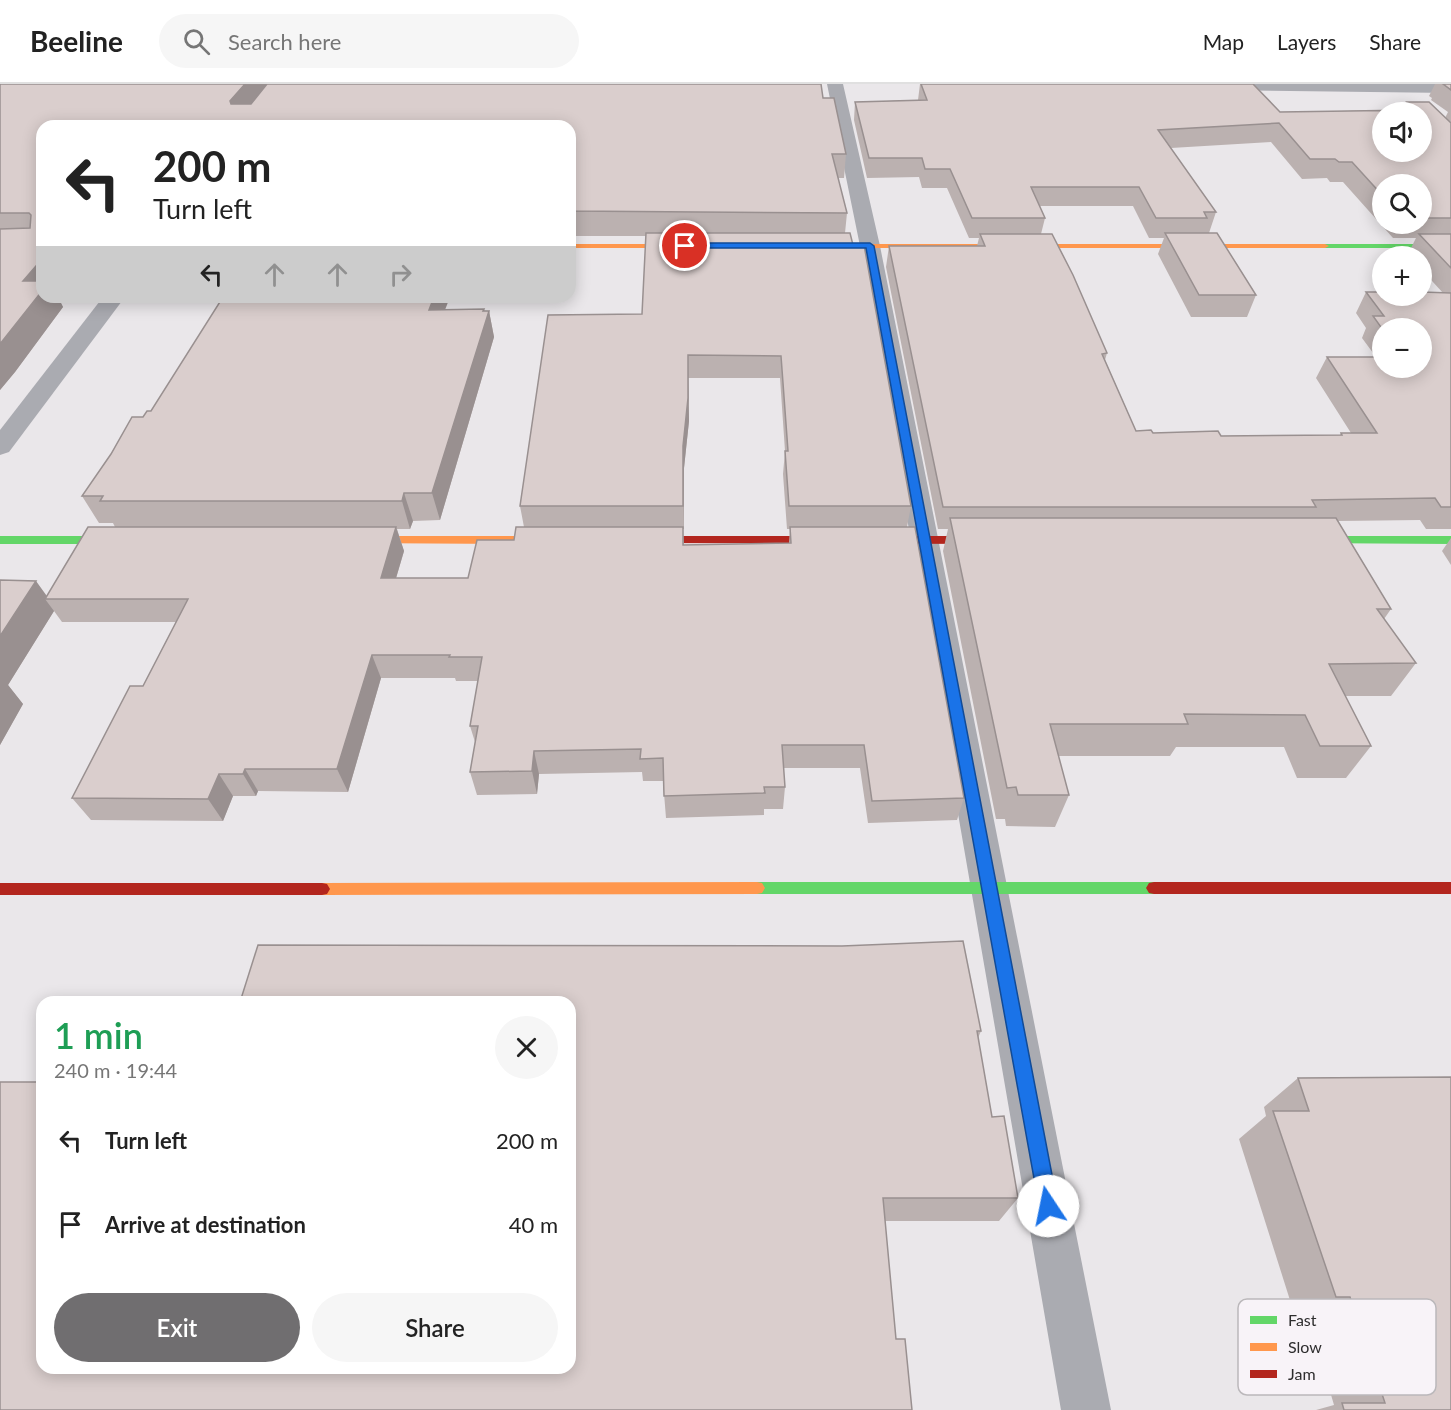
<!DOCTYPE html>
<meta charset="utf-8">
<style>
:root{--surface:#fff;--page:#f6f6f6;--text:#222;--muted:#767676;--line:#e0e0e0;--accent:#706e70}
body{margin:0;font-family:Lato,sans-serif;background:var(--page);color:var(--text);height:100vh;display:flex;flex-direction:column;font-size:22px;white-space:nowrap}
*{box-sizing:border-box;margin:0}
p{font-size:20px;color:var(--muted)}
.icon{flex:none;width:33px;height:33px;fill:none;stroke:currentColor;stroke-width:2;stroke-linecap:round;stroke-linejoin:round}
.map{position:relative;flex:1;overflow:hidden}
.sheet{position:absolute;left:36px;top:912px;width:540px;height:378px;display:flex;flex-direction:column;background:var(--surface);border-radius:18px;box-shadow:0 3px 15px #0003}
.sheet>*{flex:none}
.guide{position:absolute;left:36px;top:36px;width:540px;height:183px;border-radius:18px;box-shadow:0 3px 15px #0003;background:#fff;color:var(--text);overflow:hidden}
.tools{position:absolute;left:1372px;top:18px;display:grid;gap:12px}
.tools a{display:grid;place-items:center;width:60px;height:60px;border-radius:50%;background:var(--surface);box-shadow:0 3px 15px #0003;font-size:30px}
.pin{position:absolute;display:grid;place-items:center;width:51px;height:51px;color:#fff;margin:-26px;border:3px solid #fff;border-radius:50%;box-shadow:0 2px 6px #0007}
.me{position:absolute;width:66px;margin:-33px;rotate:349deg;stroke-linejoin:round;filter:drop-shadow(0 0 4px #0008)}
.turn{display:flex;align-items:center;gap:21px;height:126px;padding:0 18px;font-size:27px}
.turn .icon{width:78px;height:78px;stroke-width:2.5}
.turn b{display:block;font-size:42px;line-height:51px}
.lanes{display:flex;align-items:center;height:57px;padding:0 18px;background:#0003;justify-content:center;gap:30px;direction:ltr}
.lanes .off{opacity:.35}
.round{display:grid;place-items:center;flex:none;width:63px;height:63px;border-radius:32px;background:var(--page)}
.summary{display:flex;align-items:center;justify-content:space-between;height:102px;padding:0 18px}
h1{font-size:36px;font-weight:600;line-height:45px;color:#1e9e55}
.cta{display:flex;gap:12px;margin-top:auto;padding:12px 18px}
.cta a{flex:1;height:69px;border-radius:36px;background:var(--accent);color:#fff;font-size:24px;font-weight:600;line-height:69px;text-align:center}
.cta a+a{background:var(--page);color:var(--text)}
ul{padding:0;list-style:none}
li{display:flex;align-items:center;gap:18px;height:84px;padding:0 18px}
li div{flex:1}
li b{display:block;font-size:22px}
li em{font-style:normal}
header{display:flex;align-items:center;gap:36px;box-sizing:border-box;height:84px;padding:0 30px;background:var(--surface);border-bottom:2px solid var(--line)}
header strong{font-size:28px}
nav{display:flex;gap:33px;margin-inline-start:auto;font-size:21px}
.search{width:420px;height:54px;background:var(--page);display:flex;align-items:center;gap:15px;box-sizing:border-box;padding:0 21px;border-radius:33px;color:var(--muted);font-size:22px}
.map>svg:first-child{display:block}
</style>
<header>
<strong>Beeline</strong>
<div class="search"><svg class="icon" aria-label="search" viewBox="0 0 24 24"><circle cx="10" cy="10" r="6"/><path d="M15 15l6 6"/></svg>Search here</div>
<nav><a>Map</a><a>Layers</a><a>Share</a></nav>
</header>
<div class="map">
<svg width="1451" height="1326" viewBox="0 0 1451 1326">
<rect width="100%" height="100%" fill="#eae7ea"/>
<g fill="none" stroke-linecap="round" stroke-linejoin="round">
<g fill="#aaabb1" fill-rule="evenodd">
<polygon points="827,0 843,0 880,162 1111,1326 1061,1326 860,162"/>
<polygon points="1203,0 1451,0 1451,9 1210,6 1204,4"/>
<polygon points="103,213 125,213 9,368 0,371 0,346"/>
</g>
<g fill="#63d668" fill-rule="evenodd">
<polygon points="1322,160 1451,160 1451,164 1325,164 1321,162"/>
<polygon points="0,452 126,452 132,456 126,460 0,460"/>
<polygon points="1306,452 1451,452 1451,460 1302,459 1300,456"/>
<polygon points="757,798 1154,798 1159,799 1162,804 1159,809 1154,810 757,810 752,809 749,804 752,799"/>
</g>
<g fill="#ff974d" fill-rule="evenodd">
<polygon points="570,160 690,160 694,162 690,164 570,164"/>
<polygon points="817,160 1325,160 1329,162 1325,164 820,164 816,162"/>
<polygon points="355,452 522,452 528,456 522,460 351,459 351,453"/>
<polygon points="757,798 762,799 765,804 762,809 757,810 322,811 317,810 314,805 317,800 322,799"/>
</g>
<g fill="#b3261e" fill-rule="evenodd">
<polygon points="640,452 990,452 996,456 990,460 636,459 636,453"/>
<polygon points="1154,798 1451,798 1451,810 1154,810 1149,809 1146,804 1149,799"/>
<polygon points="0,799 322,799 327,800 330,805 327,810 322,811 0,811"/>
</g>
</g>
<g fill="#bbb1b0" fill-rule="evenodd">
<path d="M0 0 823 14 846 70 844 94H838L847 129 845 149 911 422 907 443 964 714 957 736 868 739 860 684H783L785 703 783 725H764V731L666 734 663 697H643L642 688 539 690 537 710 477 711 470 688 475 658 470 642 478 597H456L455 594H381L348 708 258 707 256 712H233L223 737 91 736 72 714 143 602 176 538H62L54 527 8 601 23 620 0 661V496L47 512 115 443 113 439H99L82 412 143 333 151 327 446 225 489 227 494 253 440 436 413 437 410 445H397L404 467 396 494H468L514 456 524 443 520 422 642 230 646 152H570V42H42V213H58L63 223 15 288 0 306ZM688 294H780L785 367 783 390 787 445H790L789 459 684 461 683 445H684V384L689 337Z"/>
<path d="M920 0H1253L1280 28 1403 26 1407 18 1445 34 1448 28 1431 16 1432 14 1429 12 1435 0H1451V445H1426L1420 436 1338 437 1391 525 1384 535 1416 579 1391 612H1345L1371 662 1346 694H1297L1284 663H1176L1170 672H1058L1069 711 1055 743 1006 742 1005 735H996L943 467 948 445H938L886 183 889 162H977L979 154H969L947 104H922L919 93 867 94 854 36 855 18 918 16ZM1271 58 1302 95 1327 94 1330 98H1343L1393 154H1416L1408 170 1410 172H1422V186L1443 209 1366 208 1356 229 1366 244 1362 254 1376 273H1327L1316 294 1351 349H1341L1340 351 1221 352 1153 349 1136 347 1105 276 1107 269 1041 150 1045 134 1040 122H1133L1149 154H1164L1158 170 1191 233H1247L1256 211 1201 149H1209L1216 128 1171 64ZM1383 100H1422V140H1383ZM1383 244 1422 284H1383Z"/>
<polygon points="1451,454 1451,481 1442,467"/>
<polygon points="570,918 981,947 978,954 992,1033 1018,1114 999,1137 885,1137 896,1255 42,1284"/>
<polygon points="1298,994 1451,1326 1316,1326 1334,1321 1308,1232 1295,1232 1239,1055 1266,1032 1264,1023"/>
</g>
<g fill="#999090">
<polygon points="245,0 271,0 238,41 230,17"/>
<polygon points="42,175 42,213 58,213 63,223 15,288 0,306 0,260 23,197"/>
<polygon points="434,213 450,213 435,252 429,226"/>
<polygon points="484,225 486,237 489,227 494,253 440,436 432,409"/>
<polygon points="688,271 689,337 684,384 684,445 683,362"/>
<polygon points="404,409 413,437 410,445 402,417"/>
<polygon points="396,443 404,467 389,518 381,494"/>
<polygon points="36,497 49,515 45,515 54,527 8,601 23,620 0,661 0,552"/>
<polygon points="372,571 381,594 348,708 337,685"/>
<polygon points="534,667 539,690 537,710 532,687"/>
<polygon points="245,685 258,707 256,712 243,690"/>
<polygon points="219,690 233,712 223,737 208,715"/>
</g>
<g fill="#dacecd" stroke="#999090" stroke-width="1.5" fill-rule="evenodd">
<polygon points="0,0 245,0 230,17 231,20 251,20 267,0 821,0 823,14 834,14 846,70 832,70 847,129 570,127 570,42 42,42 42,175 23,197 42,197 42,207 0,260 0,145 30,144 31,131 29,129 0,129"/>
<path d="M921 0H1253L1280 28 1416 26 1407 18H1429L1451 39V134H1422V100H1383V112L1352 78H1339L1335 75H1310L1279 39 1158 46 1216 128H1204L1207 134H1156L1139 103H1031L1045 134H972L950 85H925L922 74H869L855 18 927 16ZM1383 28H1422V68H1383Z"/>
<polygon points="1443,0 1451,0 1451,6"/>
<polygon points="646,149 850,149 853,161 864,161 911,422 789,422 785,367 788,367 781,272 688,271 688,314 683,362 683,422 520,422 548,231 642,230"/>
<polygon points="1165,149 1217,149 1256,211 1199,211"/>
<polygon points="980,150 1052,150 1073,191 1107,269 1102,270 1136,347 1151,346 1153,349 1218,347 1221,352 1342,351 1341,349 1377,349 1327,273 1383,273 1383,284 1422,284 1422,244 1383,244 1383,246 1373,232 1384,232 1366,208 1383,208 1383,212 1422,212 1422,208 1451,209 1451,423 1441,423 1435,414 1312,416 1316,423 943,423 889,162 985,162"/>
<polygon points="1419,150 1451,150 1451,184"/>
<polygon points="223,213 434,213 429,226 484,225 483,227 489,227 432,409 404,409 402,417 100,417 103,412 82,412 111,370 132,333 143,333 147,327 151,327"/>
<polygon points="950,434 1336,434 1391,525 1377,525 1416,579 1329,580 1371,662 1320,662 1305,631 1184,630 1188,640 1050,640 1069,711 1018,711 1016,703 1007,704"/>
<polygon points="88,443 396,443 381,494 468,494 477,456 514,456 516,443 683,443 683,461 791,459 790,443 915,443 964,714 872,717 864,661 782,661 785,703 764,703 765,709 664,712 663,674 640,675 641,665 534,667 532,687 470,688 478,642 470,642 482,573 449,573 450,571 372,571 337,685 245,685 243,690 219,690 208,715 72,714 130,602 143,602 188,515 45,515"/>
<polygon points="0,496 36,497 0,552"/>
<polygon points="963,857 981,947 977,947 992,1033 1004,1032 1018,1114 883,1114 896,1255 905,1255 912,1326 0,1326 0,998 42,998 42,1284 570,1284 570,918 240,918 258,861 842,862"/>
<polygon points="1451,993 1451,1326 1344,1326 1342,1319 1385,1319 1350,1213 1336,1213 1273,1027 1309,1027 1298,994"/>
</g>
<polygon fill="#1a73e8" stroke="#114b97" stroke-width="1.5" points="870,159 874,162 1058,1122 1055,1129 1048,1132 1042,1129 1039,1122 866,164 685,164 681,162 685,159"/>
<rect x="1238" y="1215" width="198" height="96" rx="9" fill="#f8f3f8" stroke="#bbb8bb" stroke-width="1.5"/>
<rect x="1250" y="1232" width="27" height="8" fill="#63d668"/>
<rect x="1250" y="1259" width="27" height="8" fill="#ff974d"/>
<rect x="1250" y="1286" width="27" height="8" fill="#b3261e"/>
<g font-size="16" fill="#2e2d2e">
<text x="1288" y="1242">Fast</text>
<text x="1288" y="1269">Slow</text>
<text x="1288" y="1296">Jam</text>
</g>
</svg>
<div class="tools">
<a><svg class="icon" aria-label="sound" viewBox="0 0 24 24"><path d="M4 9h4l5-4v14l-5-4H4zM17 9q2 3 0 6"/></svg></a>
<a><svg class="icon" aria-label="search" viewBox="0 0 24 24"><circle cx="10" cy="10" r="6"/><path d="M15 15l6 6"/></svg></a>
<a>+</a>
<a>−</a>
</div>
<div class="pin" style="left:685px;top:162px;background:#d93025"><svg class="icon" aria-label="arrive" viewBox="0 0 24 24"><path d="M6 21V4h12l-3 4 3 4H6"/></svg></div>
<svg class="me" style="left:1048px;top:1122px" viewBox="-20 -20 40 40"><circle r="19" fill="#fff"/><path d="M0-13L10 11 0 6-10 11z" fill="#1a73e8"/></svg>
<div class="guide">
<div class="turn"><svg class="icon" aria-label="left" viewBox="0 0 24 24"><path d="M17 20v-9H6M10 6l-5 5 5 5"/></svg><div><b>200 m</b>Turn left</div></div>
<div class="lanes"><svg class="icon" aria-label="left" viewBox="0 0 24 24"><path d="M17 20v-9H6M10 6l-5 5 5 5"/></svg><svg class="icon off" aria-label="ahead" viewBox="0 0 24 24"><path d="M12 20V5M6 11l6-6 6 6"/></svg><svg class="icon off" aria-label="ahead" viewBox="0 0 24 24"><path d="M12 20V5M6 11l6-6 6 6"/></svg><svg class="icon off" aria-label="right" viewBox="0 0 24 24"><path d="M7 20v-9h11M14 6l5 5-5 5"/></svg></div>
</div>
<section class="sheet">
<div class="summary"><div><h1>1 min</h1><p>240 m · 19:44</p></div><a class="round"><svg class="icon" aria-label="close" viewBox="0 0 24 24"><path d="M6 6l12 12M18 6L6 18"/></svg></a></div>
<ul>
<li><svg class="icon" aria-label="left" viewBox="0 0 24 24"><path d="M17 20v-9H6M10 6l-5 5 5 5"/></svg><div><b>Turn left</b></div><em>200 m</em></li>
<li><svg class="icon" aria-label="arrive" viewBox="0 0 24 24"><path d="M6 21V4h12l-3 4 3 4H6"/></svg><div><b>Arrive at destination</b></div><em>40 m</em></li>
</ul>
<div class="cta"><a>Exit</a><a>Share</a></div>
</section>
</div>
